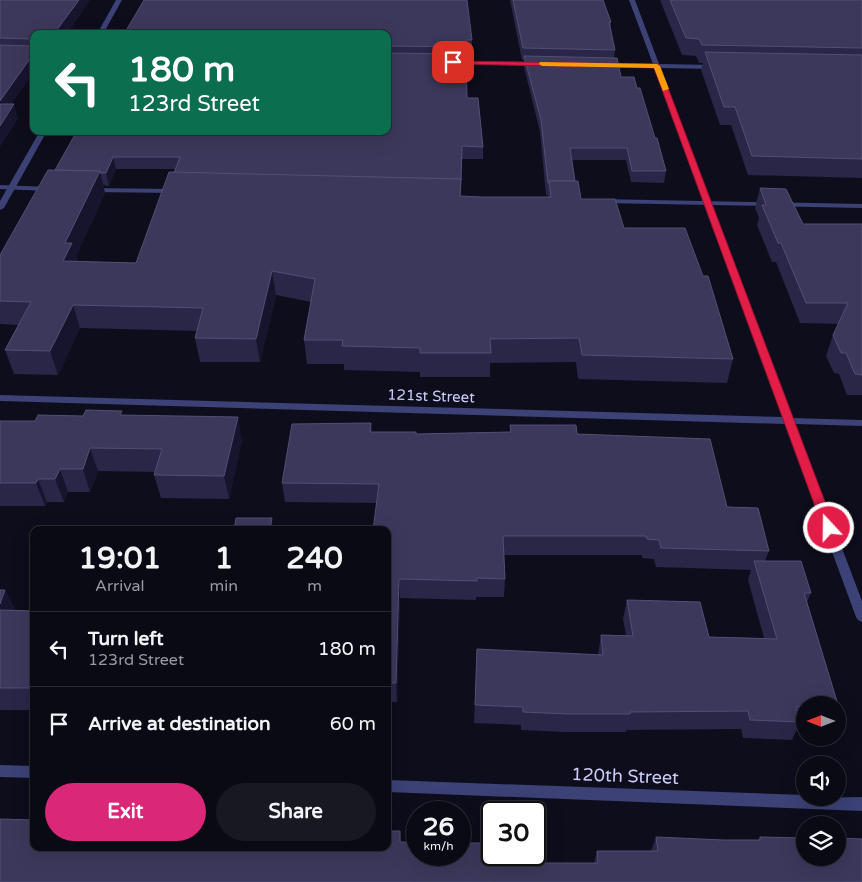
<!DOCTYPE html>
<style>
:root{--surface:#0a0a14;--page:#181822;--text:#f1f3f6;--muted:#999aa0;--line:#2a2b34;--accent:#db2777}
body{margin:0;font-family:"Varela Round",sans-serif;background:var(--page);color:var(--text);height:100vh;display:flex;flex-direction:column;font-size:19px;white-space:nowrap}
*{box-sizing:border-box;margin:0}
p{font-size:16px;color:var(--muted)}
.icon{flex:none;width:28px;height:28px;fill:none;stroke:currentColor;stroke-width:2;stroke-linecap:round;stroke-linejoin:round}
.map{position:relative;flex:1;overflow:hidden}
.panel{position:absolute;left:30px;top:526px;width:361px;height:325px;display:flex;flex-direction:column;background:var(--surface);border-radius:10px;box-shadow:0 5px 20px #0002,0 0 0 1px var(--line)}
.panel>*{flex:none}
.banner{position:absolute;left:30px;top:30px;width:361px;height:105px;border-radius:10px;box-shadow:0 5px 20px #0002,0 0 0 1px var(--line);background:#0b6e4f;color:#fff;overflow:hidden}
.needle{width:32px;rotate:270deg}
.fabs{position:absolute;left:796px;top:696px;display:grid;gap:10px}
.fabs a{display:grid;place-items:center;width:50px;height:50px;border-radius:50%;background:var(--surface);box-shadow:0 5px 20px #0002,0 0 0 1px var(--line);font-size:25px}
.speed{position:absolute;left:406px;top:801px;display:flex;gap:10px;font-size:25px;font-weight:700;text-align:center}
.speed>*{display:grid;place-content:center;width:65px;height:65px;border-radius:50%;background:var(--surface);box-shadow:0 5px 20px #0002,0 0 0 1px var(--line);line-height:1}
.speed small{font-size:12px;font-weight:400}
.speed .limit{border:2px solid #111;border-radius:8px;background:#fff;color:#111}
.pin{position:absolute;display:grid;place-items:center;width:42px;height:42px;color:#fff;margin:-21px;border-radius:10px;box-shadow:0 2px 8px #0006}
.me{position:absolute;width:55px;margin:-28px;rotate:339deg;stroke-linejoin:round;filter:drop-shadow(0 0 4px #0008)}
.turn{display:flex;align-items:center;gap:18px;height:105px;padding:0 15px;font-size:22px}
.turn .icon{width:65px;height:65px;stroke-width:2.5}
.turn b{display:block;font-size:35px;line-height:42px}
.eta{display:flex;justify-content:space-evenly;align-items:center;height:85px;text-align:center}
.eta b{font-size:30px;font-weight:700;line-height:35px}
.button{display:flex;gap:10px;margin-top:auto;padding:10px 15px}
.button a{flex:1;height:58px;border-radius:30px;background:var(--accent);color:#fff;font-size:20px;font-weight:700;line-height:58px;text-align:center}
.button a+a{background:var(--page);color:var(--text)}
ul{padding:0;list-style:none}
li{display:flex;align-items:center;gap:15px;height:75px;padding:0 15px;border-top:1px solid var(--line)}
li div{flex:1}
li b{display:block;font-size:19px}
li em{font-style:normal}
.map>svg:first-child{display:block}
</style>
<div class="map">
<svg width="862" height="882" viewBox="0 0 862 882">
<rect width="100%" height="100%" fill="#0d0d1b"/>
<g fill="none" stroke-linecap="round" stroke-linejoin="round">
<g fill="#3c4176" fill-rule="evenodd">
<polygon points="116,0 122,0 103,34 97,34"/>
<polygon points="629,0 635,0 659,64 714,65 717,67 714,69 660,68 793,418 862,420 862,426 795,424 862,601 862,622 858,620 856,617 785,424 0,401 0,395 783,417 654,68 606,67 603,65 606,63 653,64"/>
<polygon points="451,61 536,62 539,64 536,66 453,64 451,63"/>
<polygon points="40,131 47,131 4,208 0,210 0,201"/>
<polygon points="0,765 34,766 34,778 0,777"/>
<polygon points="388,780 805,795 805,798 862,797 862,811 388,792"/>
</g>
<g fill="#3c4176" fill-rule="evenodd">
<polygon points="0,185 49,187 53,189 49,191 0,189"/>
<polygon points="88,188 174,189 178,191 174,193 91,192 88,192"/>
<polygon points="600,199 862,204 862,208 603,203 600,203"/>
</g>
</g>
<g fill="#292647" fill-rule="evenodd">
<polygon points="0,0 82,12 66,34 34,34 34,71 11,104 18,118 0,146"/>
<path d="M510 0H603L611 22V29L615 50 614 58 621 77 637 88 666 171 664 183 631 182 626 160H572L575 181 581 199 624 228 733 359 727 383 578 379 576 362 490 363V377H420V372L344 370V364H307L304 340 311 302 276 295 260 362H200L195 338 197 331 80 328 58 375 14 374 5 350 18 325 0 324V255L55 170 388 34 472 40V52H466L467 98 483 147V159H462L461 196 481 197H548V195H546L540 132 524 67V60H522ZM116 169H175L136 263 78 262 76 256 105 193 103 185 109 186Z"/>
<polygon points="660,0 862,0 862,178 748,175 731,125 720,125 701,70 703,63 699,63 696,56 682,55"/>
<polygon points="760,188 803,224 862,224 862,395 847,395 839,374 834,373 826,356 833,335 839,324 800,323 776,262 772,262 757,225 759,218 755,208"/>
<polygon points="123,415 242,440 229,499 161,498 154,475 155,472 98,471 90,492 68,492 64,502 47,502 45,506 0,506 0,421 35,421 83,416"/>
<polygon points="371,423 372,432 417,434 510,432 510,425 577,434 727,507 769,551 765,561 811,593 807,602 839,708 838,711 838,705 805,705 805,725 799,725 792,740 743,738 741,729 626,730 626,732 565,732 521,730 521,725 474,723 477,649 598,655 601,635 626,635 623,619 627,600 709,637 764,638 748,580 751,570 656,567 654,559 642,558 642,555 504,555 505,579 504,597 476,597 476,600 400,598 397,702 388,702 388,530 377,503 285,502 282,483"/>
<polygon points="0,590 5,590 15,610 34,611 34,710 0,710"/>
<polygon points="400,831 401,842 522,863 594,863 597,851 651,851 656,837 723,840 758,840 760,837 862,882 34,848 388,848"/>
</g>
<g fill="#17152e">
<polygon points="79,0 90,0 82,12 66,34 57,34 56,31"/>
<polygon points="34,53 34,71 2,118 0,112 0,101"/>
<polygon points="14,104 18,118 0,146 0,126"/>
<polygon points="113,157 116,169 109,186 106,173"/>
<polygon points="100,171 105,193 76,256 79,266 63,261 65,243"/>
<polygon points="272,271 276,295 260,362 256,339"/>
<polygon points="73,305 80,328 58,375 50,351"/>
<polygon points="238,417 242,440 229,499 224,476"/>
<polygon points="90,448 98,471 90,492 83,469"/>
<polygon points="60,469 68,492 64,502 55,479"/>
<polygon points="38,479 47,502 45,506 36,483"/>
<polygon points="272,518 273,530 270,530"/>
<polygon points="399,579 400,598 397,702 396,683"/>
<polygon points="5,590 16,613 0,615 0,604"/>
</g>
<g fill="#3b385b" stroke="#514f74">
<polygon points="0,0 79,0 56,31 50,30 47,34 34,34 34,53 0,101 0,45 30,46 32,44 31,39 0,38"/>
<polygon points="144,0 467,0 472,40 466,40 466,47 388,46 388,34 124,34"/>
<polygon points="513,0 603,0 611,22 609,22 615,50 523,48"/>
<polygon points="670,0 862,0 862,48 702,45 699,39 686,38"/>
<polygon points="705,52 862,55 862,159 752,156 735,107 724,107"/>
<polygon points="388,53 466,54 467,98 478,98 483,147 462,146 461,180 461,179 174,173 180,157 113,157 106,173 100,173 100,171 55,170 77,131 388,131"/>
<polygon points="524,56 617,58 621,77 634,77 637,88 640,88 655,138 657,138 666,171 632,171 627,148 570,148 575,181 549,181 549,183 548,183 541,120"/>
<polygon points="0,104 14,104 0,126"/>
<polygon points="48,170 100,171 65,243 72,243 63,261 136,263 169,172 461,179 460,196 481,197 551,197 549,181 578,181 581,199 615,199 624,228 685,228 703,276 708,276 733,359 582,355 579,338 490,339 491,353 420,353 420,348 342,346 343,340 304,340 315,279 272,271 256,339 195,338 203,308 73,305 50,351 5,350 31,302 0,301 0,255"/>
<polygon points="760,188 786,189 803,224 862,224 862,375 855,374 846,353 841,353 833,335 848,303 806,303 781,243 778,243 762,205 766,205"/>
<polygon points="86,410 122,411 120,415 238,417 224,476 154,475 162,449 90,448 83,469 60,469 55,479 38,479 36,483 0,483 0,421 35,421 38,415 83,416"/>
<polygon points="371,423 370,432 416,432 416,434 511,432 510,425 576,425 577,434 710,439 727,507 758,508 769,551 661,548 659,540 647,539 646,536 503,536 505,579 477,578 477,581 399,579 396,683 388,683 388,530 373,530 379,484 282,483 292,424"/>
<polygon points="236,518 272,518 270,530 234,530"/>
<polygon points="754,561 801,561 811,593 804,593 839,708 838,708 838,705 805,705 805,707 796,707 801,722 750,720 748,711 630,712 630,714 568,714 523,712 523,707 475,705 477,649 603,655 601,635 633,636 627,600 700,602 709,637 777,639"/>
<polygon points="0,590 5,590 0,604"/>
<polygon points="0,610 34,611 34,688 0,688"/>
<polygon points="0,819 34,820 34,848 388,848 388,831 400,831 400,842 418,842 418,855 460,855 460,843 492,843 492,855 522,855 522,863 598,863 597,851 658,851 656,837 723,840 760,840 760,837 805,838 805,858 838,858 838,838 862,839 862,882 0,882"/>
</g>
<polygon fill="#e11d48" stroke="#92132f" points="451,61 659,64 835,528 833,532 824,532 823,528 654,68 453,64 451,64"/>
<polygon fill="#f59e0b" points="540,62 657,64 660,66 669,89 663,91 654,68 542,66 539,64"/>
<g text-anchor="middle" stroke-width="4" stroke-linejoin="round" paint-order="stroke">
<g font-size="15" fill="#cbccfa" stroke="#0d0d1b">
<text transform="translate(431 396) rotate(2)" y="5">121st Street</text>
</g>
<g font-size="18" fill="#cbccfa" stroke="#0d0d1b">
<text transform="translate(625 776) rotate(2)" y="6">120th Street</text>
</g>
</g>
</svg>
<div class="fabs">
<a><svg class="needle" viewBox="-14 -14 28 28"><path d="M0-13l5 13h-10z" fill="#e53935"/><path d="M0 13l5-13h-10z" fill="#999aa0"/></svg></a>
<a><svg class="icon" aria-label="sound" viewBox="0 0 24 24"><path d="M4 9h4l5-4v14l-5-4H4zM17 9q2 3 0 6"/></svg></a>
<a><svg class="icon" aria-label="layers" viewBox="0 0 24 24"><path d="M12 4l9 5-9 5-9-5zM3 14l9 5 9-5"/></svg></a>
</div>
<div class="speed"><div>26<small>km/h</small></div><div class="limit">30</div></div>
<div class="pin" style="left:453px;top:62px;background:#d93025"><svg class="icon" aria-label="arrive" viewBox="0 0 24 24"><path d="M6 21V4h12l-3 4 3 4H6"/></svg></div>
<svg class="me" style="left:829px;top:528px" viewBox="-20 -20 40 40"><circle r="17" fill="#e11d48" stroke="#fff" stroke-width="3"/><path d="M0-11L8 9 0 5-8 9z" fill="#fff"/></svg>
<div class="banner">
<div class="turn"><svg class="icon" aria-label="left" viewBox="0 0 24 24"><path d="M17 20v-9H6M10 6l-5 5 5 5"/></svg><div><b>180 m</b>123rd Street</div></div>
</div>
<section class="panel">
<div class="eta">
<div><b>19:01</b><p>Arrival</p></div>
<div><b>1</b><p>min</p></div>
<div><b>240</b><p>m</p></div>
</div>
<ul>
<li><svg class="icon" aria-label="left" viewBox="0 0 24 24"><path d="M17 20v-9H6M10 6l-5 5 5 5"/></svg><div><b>Turn left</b><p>123rd Street</p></div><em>180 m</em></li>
<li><svg class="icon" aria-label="arrive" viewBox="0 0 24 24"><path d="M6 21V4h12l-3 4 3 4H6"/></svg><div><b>Arrive at destination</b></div><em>60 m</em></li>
</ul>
<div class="button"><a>Exit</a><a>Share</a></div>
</section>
</div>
